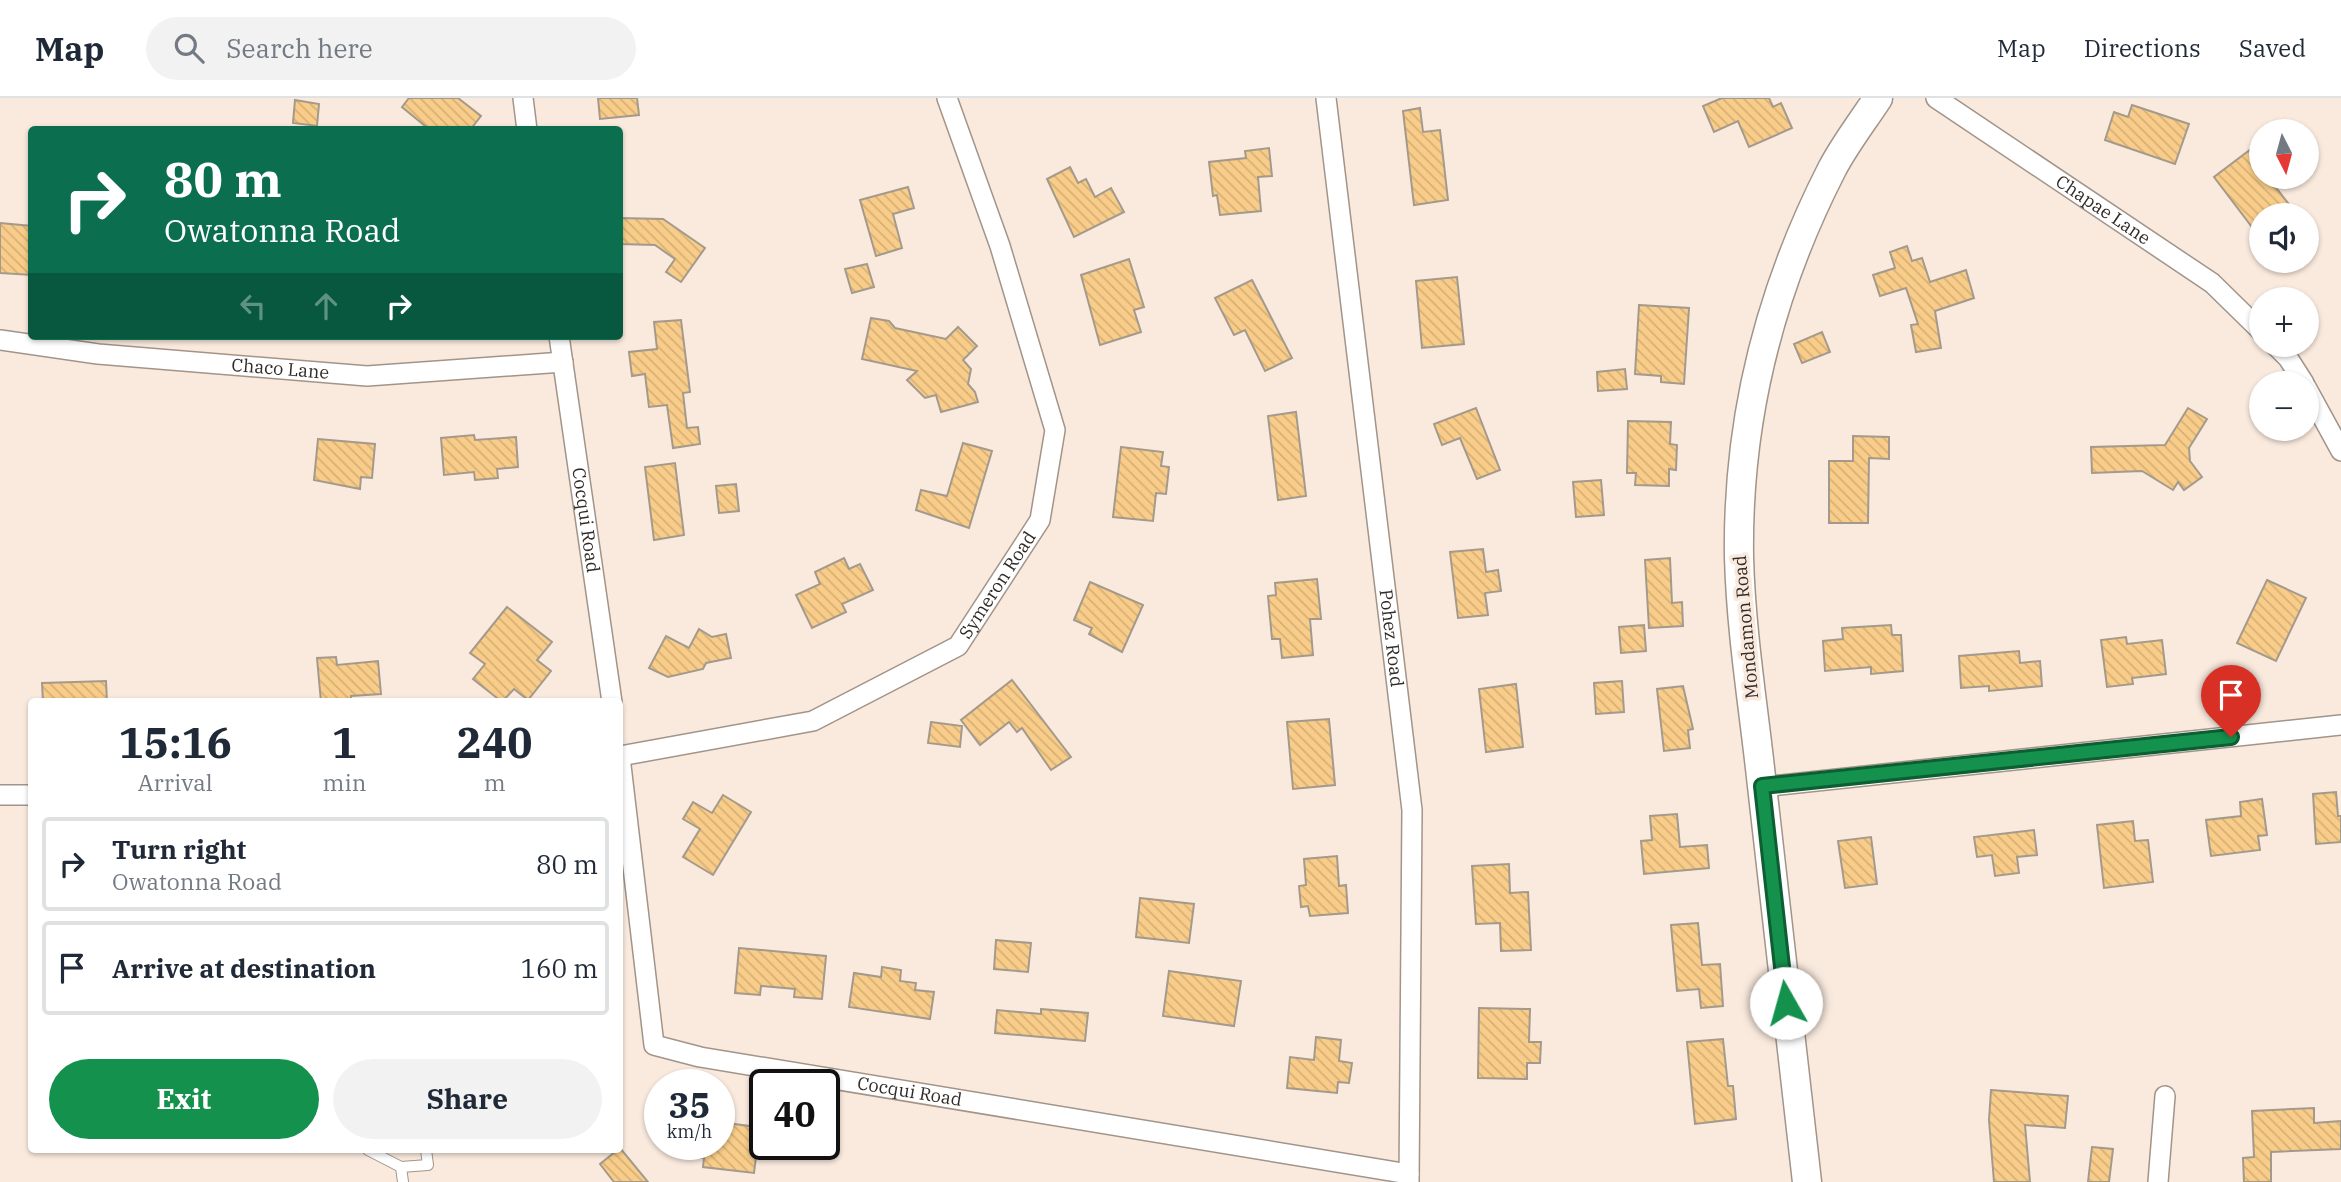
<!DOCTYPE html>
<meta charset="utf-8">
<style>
:root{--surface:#fff;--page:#f2f2f3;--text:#1f2937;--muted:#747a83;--line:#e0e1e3;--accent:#14914d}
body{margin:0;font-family:"IBM Plex Serif",serif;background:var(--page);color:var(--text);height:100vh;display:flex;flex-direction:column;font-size:26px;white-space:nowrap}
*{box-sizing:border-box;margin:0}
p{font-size:23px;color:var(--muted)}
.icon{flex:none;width:38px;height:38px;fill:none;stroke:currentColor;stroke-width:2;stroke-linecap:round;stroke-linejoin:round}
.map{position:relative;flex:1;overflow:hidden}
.details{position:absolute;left:28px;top:600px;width:595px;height:455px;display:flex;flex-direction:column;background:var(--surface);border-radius:7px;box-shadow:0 2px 5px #0004}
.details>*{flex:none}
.hud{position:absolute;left:28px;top:28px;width:595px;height:214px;border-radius:7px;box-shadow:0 2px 5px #0004;background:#0b6e4f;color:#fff;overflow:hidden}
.needle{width:46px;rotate:174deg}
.fabs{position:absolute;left:2249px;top:21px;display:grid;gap:14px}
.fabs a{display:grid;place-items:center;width:70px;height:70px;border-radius:50%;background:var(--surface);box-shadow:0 2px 5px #0004;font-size:35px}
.speed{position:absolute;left:644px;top:971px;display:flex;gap:14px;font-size:35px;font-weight:700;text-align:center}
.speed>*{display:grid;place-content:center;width:91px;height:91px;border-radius:50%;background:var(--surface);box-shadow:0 2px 5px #0004;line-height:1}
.speed small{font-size:18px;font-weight:400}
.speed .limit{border:4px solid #111;border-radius:10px;background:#fff;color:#111}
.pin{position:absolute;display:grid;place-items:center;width:60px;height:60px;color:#fff;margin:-72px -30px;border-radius:50% 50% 50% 0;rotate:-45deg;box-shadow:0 0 7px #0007}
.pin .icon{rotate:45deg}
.me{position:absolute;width:77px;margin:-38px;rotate:353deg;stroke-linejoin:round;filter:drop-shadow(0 0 5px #0008)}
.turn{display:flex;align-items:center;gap:24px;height:147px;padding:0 21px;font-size:32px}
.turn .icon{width:91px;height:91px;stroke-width:2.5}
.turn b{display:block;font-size:49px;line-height:60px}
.lanes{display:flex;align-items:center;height:66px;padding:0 21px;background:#0003;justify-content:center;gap:35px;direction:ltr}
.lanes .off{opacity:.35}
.eta{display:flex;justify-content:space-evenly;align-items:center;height:119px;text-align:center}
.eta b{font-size:42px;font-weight:700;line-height:49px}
.action{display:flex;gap:14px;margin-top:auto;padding:14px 21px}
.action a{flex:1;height:80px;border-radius:42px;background:var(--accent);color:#fff;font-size:28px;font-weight:700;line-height:80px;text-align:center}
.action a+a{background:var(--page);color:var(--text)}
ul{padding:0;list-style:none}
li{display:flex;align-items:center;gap:21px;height:94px;margin:0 14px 10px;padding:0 7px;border:4px solid var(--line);border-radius:7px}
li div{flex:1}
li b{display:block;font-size:26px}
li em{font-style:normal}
header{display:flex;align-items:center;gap:42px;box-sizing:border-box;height:98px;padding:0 35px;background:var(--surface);border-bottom:2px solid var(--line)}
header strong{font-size:33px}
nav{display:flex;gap:38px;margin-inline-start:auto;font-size:24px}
.search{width:490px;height:63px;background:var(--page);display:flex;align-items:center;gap:18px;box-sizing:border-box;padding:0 24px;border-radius:38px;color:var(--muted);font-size:26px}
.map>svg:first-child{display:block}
</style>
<header>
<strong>Map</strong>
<div class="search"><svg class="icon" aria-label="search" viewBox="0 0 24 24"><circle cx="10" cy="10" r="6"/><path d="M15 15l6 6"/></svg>Search here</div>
<nav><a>Map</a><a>Directions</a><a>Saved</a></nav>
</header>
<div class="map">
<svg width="2341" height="1084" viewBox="0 0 2341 1084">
<defs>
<pattern id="building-back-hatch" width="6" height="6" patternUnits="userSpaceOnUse" patternTransform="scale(1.75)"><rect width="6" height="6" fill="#f9cd89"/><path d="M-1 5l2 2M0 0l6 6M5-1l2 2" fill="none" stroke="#d6b076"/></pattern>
</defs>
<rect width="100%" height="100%" fill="#faeade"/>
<g fill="url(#building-back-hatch)" stroke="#a49a8c" stroke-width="2">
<polygon points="409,0 458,0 481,18 470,32 430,32 402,9"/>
<polygon points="598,0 637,0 639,17 600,21"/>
<polygon points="1722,0 1769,0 1773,9 1781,5 1792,30 1749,49 1738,23 1714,34 1703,8"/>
<polygon points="295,2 319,6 317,28 293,25"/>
<polygon points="2132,7 2189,26 2175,66 2105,42 2114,14 2128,19"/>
<polygon points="1420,10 1423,34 1440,32 1448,102 1414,107 1403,13"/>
<polygon points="2255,48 2261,57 2261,79 2268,79 2291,109 2280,117 2261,117 2261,141 2214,79"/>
<polygon points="1269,50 1272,78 1258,79 1261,113 1220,117 1217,97 1213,98 1209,64 1246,60 1245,53"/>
<polygon points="1070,69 1078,85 1086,81 1095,99 1111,90 1124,114 1074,139 1047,81"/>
<polygon points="908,89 914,110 893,116 902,150 876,158 860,102"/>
<polygon points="620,120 663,121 705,150 681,184 666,174 675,161 655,147 620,146"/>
<polygon points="0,125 32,128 32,177 0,175"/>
<polygon points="1907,148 1912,163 1922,160 1930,184 1966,172 1974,200 1935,213 1941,250 1916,254 1911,227 1918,226 1906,190 1880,198 1873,177 1895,170 1890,154"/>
<polygon points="1129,161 1144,209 1134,212 1141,234 1100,247 1081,177"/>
<polygon points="867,166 874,189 852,195 845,171"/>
<polygon points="1457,179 1464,246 1422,250 1416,183"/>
<polygon points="1252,182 1292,260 1265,273 1245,232 1234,237 1215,200"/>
<polygon points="1639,207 1689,210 1684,286 1661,284 1661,278 1635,276"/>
<polygon points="871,220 889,223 895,230 946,241 958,229 977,248 963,262 971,271 968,286 975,294 978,304 941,314 936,297 925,300 907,282 917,273 862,261"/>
<polygon points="681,222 690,294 683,295 687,330 698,329 700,346 673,350 667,307 649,309 645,276 632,278 629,254 657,251 654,224"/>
<polygon points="1822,234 1830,254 1802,265 1794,246"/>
<polygon points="1625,271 1627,291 1598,293 1597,274"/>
<polygon points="1476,310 1500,372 1477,381 1460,340 1442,347 1434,326"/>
<polygon points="2188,310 2207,321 2189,350 2190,363 2202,379 2184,392 2178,384 2173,392 2142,373 2092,375 2091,349 2165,347"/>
<polygon points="1296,314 1306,398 1278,402 1268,318"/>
<polygon points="1628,323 1671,324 1670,346 1677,347 1676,372 1669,371 1669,388 1635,387 1636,375 1627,375"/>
<polygon points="474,337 475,342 516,339 518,369 497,371 498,380 475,382 474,374 444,377 441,340"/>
<polygon points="1853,338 1889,339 1889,361 1869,360 1868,425 1829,425 1829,363 1853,363"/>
<polygon points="318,341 375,346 372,380 361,379 360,391 314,382"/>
<polygon points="963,345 992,353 969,430 916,412 921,392 947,398"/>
<polygon points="1121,349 1163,354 1161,368 1169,369 1166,396 1156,395 1153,423 1113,419"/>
<polygon points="675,365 684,437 654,442 645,369"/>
<polygon points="1601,382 1604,417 1576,419 1573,384"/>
<polygon points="736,386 739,413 719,415 716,388"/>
<polygon points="1483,451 1486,474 1498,472 1501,493 1485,495 1488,517 1458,520 1450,454"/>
<polygon points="844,460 849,471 860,466 873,492 842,506 846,514 812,530 796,497 820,486 815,474"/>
<polygon points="1670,460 1672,505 1682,504 1683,528 1649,530 1645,462"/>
<polygon points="1317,481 1321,521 1310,521 1313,557 1282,560 1280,541 1272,541 1268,498 1276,497 1275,485"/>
<polygon points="2267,482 2306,500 2276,563 2237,545"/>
<polygon points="1090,484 1143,507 1122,554 1089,536 1092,530 1074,522"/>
<polygon points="507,509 552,544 537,562 551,573 528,602 514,591 502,604 473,581 485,566 470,555"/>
<polygon points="1644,527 1646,553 1621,555 1619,529"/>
<polygon points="1891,527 1892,537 1901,537 1903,573 1871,576 1871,569 1825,573 1823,543 1843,541 1842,530"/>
<polygon points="699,531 712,539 726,536 731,560 706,565 703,571 668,579 649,570 666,538 689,550"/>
<polygon points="2126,539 2127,546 2162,542 2166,576 2132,580 2133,586 2107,589 2101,542"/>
<polygon points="2019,553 2020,565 2040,563 2042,588 1989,593 1989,588 1961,590 1959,558"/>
<polygon points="336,559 337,567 378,563 381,596 351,598 351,604 321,604 317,560"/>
<polygon points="1012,582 1071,659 1051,672 1022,630 1017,634 1009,624 980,647 961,622"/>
<polygon points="106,583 107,604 43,604 42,585"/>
<polygon points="1622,583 1624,614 1596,616 1594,585"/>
<polygon points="1516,586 1523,649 1486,654 1479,591"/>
<polygon points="1683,588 1693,631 1688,632 1690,650 1664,653 1657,591"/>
<polygon points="1329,621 1335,687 1293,691 1287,624"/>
<polygon points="931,624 962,628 960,649 928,645"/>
<polygon points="2336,694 2338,718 2341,718 2341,744 2316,746 2313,696"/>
<polygon points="723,697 751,714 713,777 683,759 700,731 683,721 693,704 712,715"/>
<polygon points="2262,701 2267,737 2258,738 2260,752 2211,758 2206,722 2241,718 2240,704"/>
<polygon points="1677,716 1680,749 1707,747 1709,770 1644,776 1641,743 1652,742 1650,718"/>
<polygon points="2133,723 2135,743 2148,742 2153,784 2104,790 2097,727"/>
<polygon points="2034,732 2037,757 2017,759 2019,775 1995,778 1992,757 1977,759 1974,739"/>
<polygon points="1871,739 1877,786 1845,790 1838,743"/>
<polygon points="1337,758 1339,788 1346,787 1348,815 1310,818 1308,808 1301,809 1299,788 1306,787 1304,761"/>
<polygon points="1509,766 1510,795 1528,794 1531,852 1501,853 1500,825 1476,826 1472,768"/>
<polygon points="1140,800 1194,806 1189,845 1136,839"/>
<polygon points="1698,825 1702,867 1720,866 1723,908 1701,910 1699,891 1677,893 1671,827"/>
<polygon points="996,842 1031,845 1028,874 994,871"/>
<polygon points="739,850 826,858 822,901 794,899 795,891 761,888 760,897 735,895"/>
<polygon points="882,869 901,872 900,883 916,885 915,892 934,894 930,921 849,909 854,875 881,879"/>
<polygon points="1169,873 1241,883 1234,928 1163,918"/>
<polygon points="1479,910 1530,911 1529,944 1541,944 1540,965 1527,965 1527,981 1478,980"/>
<polygon points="1041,911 1088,915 1085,943 995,935 997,912 1041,916"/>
<polygon points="1316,939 1341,942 1339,963 1352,965 1349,985 1338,984 1337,995 1287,990 1290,959 1314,962"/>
<polygon points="1723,941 1728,988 1733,988 1736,1021 1695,1026 1687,944"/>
<polygon points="1991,992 2068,998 2065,1030 2025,1027 2030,1084 1994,1084 1989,1022"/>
<polygon points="2314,1010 2314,1025 2341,1023 2341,1051 2271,1054 2271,1084 2244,1084 2243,1060 2254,1059 2252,1013"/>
<polygon points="719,1024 765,1030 765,1060 756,1059 754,1075 703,1069 704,1060 673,1057 674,1046 719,1046"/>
<polygon points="2092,1049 2113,1051 2109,1084 2088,1084"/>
<polygon points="620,1050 648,1084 614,1084 600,1066"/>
</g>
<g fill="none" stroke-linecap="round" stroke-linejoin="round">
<defs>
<g id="lane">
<polyline points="368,1052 401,1069"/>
<polyline points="403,1084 401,1069 428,1067 426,1052"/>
</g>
<g id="street">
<polyline points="523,0 527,32"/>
<path id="s1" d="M1326 0 1412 712 1409 1084"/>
<path id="s2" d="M1936 0 2212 185 2261 233"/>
<path id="s3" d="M559 238 612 604"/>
<path id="s4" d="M0 242 98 256 367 278 563 264"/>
<polyline points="2275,247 2288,260 2304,285"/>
<polyline points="2306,289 2341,353"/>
<path id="s5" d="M620 658 813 623 958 548 1040 422 1055 332 1000 148 947 0"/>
<path id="s6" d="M620 659 654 947 700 959 1409 1076"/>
<polyline points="1762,689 2341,627"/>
<polyline points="0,697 32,697"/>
<polyline points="2158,1084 2165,998"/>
</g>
<path id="secondary" d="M1807 1084C1792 952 1777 820 1762 688 1754 612 1741 536 1739 459 1737 323 1770 192 1832 71 1845 46 1863 23 1878 0"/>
</defs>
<use href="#lane" stroke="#a29489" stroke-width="12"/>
<use href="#street" stroke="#a29489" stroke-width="22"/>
<use href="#secondary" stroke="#a29489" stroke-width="31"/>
<use href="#lane" stroke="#fff" stroke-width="10"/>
<use href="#street" stroke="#fff" stroke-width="19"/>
<use href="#secondary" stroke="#fff" stroke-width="28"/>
</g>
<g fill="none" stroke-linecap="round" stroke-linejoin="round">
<defs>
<polyline id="route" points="1786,905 1762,688 2231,639"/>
</defs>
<use href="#route" stroke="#0d5e32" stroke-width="18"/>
<use href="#route" stroke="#14914d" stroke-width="12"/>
</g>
<g text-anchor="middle" stroke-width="7" stroke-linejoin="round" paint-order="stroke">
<g font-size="18" fill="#312b27" stroke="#faeade">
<text dy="6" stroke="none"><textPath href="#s2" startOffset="201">Chapae Lane</textPath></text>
<text dy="6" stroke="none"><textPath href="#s4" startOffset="282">Chaco Lane</textPath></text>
<text dy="6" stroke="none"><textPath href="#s3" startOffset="186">Cocqui Road</textPath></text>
<text dy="6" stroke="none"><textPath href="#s5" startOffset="432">Symeron Road</textPath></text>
<text transform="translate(1746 529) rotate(-95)" y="6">Mondamon Road</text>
<text dy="6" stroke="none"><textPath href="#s1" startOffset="544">Pohez Road</textPath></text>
<text dy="6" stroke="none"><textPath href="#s6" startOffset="550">Cocqui Road</textPath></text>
</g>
</g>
</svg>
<div class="fabs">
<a><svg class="needle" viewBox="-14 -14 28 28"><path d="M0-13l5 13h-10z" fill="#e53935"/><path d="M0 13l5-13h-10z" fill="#747a83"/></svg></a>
<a><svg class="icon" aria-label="sound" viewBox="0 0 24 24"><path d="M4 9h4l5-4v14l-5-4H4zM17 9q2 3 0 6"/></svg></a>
<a>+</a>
<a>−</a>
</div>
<div class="speed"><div>35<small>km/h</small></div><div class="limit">40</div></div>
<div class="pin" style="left:2231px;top:639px;background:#d93025"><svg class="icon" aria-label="arrive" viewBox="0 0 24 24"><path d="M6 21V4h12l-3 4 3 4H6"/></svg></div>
<svg class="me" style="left:1786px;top:905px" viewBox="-20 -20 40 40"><circle r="19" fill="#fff"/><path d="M0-13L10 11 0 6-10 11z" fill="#14914d"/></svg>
<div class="hud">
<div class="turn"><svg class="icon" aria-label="right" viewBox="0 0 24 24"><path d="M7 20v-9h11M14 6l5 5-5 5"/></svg><div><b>80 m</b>Owatonna Road</div></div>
<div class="lanes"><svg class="icon off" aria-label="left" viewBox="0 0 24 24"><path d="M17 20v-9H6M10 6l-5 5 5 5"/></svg><svg class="icon off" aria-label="ahead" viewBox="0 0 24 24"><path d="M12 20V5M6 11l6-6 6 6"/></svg><svg class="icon" aria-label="right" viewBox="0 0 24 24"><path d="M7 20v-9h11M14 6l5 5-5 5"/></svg></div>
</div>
<section class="details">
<div class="eta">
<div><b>15:16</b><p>Arrival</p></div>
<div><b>1</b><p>min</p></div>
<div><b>240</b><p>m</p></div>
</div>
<ul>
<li><svg class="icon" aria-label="right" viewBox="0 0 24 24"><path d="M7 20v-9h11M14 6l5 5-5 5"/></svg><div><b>Turn right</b><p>Owatonna Road</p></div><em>80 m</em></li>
<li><svg class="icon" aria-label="arrive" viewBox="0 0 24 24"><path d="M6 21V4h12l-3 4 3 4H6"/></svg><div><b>Arrive at destination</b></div><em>160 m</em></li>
</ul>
<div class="action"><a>Exit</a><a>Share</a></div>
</section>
</div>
